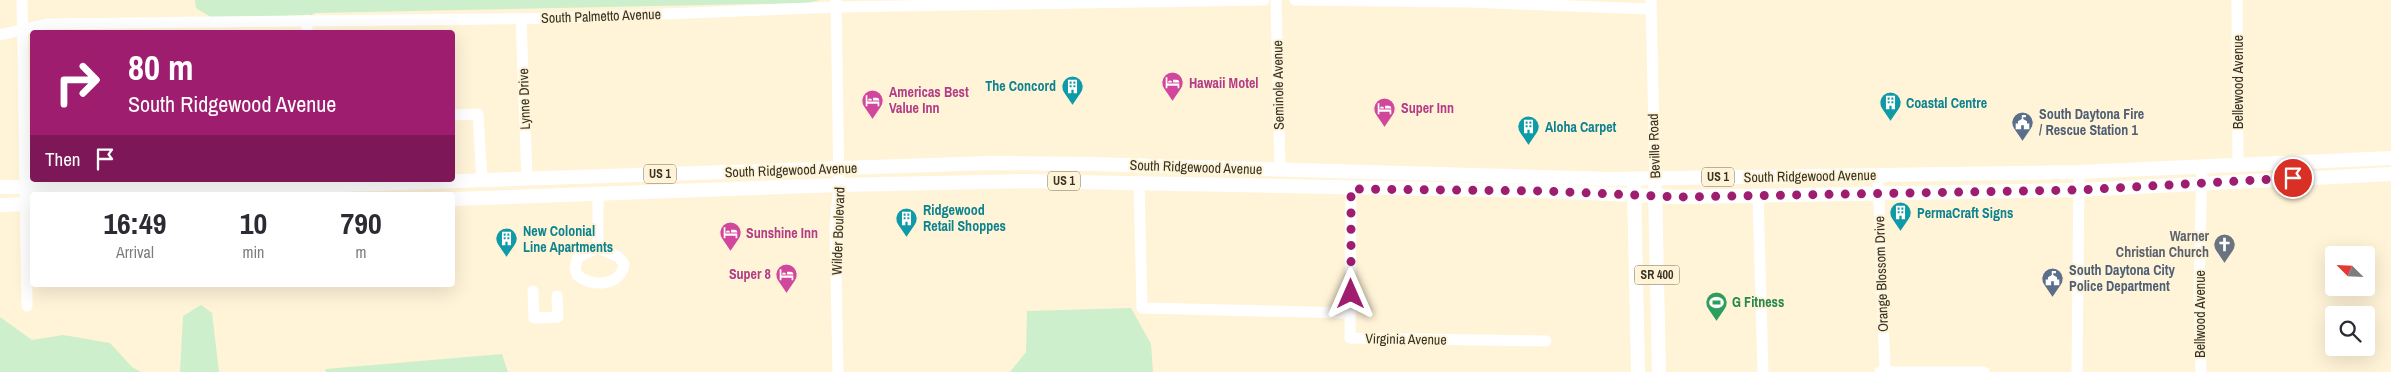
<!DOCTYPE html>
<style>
:root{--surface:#fff;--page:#f2f2f3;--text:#2b2b33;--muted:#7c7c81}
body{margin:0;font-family:"Archivo Narrow",sans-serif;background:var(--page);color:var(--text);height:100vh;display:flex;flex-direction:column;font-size:19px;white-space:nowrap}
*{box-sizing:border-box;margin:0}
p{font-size:16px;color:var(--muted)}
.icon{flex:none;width:28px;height:28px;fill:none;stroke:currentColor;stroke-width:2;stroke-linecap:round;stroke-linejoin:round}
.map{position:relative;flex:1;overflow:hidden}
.sheet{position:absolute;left:30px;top:192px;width:425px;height:95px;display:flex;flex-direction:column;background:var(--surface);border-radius:5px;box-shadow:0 5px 20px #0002}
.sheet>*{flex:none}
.guide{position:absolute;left:30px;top:30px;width:425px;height:152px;border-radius:5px;box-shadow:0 5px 20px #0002;background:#9e1d6f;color:#fff;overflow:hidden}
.needle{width:32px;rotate:294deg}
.fabs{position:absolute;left:2325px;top:246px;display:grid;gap:10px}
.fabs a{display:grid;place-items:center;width:50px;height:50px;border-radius:5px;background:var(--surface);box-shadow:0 5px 20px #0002;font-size:25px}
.pin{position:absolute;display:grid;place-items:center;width:42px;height:42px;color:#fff;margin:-21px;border:2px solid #fff;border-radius:50%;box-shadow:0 1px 5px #0007}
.me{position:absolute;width:55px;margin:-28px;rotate:0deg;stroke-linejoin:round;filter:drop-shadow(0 0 4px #0008)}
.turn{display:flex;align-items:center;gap:18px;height:105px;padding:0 15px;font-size:22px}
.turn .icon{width:65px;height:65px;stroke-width:2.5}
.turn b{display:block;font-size:35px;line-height:42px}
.then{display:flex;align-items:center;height:48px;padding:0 15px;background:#0003;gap:10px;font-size:19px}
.eta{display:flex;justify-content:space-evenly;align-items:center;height:85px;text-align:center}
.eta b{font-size:30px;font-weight:700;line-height:35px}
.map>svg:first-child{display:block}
</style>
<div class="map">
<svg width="2391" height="372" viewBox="0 0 2391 372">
<rect width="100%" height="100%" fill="#fff4d8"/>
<g fill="#cdefcb">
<polygon points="195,0 820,0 807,3 315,13 312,15 212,18 196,8"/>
<polygon points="201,305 212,313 219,372 180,372 183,316"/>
<polygon points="1131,308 1151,344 1153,372 1010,372 1026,352 1027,311"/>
<polygon points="0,317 32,340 63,335 110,343 132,367 141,372 0,372"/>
<polygon points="502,354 508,372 325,372 326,369"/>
</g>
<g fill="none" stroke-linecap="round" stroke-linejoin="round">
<g stroke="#fff" stroke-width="11">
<polyline points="22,0 27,306"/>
<polyline points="836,0 839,185 835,225 838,372"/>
<polyline points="1276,0 1280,170"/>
<polyline points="1295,0 1469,2 1650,9"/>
<polyline points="1651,0 1655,178"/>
<polyline points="2237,0 2238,165"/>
<polyline points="521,19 527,179"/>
<polyline points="307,20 307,32"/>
<polyline points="0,35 47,24 564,18 836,7 1264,0"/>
<polyline points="452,115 478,114 482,181"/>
<polyline points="1878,175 1885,372"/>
<polyline points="1139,183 1142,308 1350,313"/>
<polyline points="1351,189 1350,338 1546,341"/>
<path d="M598 194V248L578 257 575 268 577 275C592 288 621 286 624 264L619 257 598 248"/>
<polyline points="1758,196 1763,372"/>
<polyline points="533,291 534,318 558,317 557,296"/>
<polyline points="1880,372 1984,372"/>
<polyline points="2077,372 2079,172"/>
<polyline points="2201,372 2199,291 2202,166"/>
</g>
<g stroke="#fff" stroke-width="14">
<polyline points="1634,186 1638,372"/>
<polyline points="0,187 312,186 991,163 1091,164 1610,179 2079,172 2391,158"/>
<polyline points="1655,188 1659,372"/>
<polyline points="452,199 839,185 1024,181 1544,191 1679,197 2079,190 2391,174"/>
<polyline points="0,205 32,204"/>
</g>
</g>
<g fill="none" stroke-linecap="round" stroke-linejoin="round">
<polyline stroke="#9e1d6f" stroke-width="9" stroke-dasharray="0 16.2" points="1351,294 1351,189 1544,191 1679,197 2079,190 2293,178"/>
</g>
<defs>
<symbol id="hotel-pin" viewBox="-11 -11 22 30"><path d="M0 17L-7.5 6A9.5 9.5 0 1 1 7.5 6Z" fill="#d1479c" stroke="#fff4d8"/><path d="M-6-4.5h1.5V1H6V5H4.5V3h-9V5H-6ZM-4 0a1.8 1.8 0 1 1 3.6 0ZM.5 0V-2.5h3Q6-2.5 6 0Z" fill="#fff"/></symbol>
<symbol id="building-pin" viewBox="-11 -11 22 30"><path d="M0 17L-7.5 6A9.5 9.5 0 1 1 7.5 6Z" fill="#0f9aa8" stroke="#fff4d8"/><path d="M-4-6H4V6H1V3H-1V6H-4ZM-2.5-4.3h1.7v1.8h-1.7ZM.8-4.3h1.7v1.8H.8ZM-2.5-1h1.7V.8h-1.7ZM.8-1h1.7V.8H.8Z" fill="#fff"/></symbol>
<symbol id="civic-pin" viewBox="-11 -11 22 30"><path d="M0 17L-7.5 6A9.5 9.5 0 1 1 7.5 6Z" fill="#5c6f8a" stroke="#fff4d8"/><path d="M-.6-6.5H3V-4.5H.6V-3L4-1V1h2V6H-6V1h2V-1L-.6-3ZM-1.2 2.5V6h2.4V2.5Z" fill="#fff"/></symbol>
<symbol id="church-pin" viewBox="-11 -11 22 30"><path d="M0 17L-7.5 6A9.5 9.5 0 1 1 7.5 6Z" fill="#6b7280" stroke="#fff4d8"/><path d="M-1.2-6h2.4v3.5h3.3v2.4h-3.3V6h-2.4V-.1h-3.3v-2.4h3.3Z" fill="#fff"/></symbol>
<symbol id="stadium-pin" viewBox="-11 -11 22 30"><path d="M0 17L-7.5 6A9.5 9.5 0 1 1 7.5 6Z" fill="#2e9e5b" stroke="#fff4d8"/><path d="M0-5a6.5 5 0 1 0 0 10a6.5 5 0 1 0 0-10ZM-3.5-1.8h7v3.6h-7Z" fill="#fff"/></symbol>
</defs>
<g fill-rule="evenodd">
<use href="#hotel-pin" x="1160" y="70" width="25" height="34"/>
<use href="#building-pin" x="1060" y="74" width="25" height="34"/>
<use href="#hotel-pin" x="860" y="88" width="25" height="34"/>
<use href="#building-pin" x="1878" y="90" width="25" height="34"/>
<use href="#hotel-pin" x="1372" y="96" width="25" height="34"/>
<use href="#civic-pin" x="2010" y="110" width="25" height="34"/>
<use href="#building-pin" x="1516" y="114" width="25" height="34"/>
<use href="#building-pin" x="1888" y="200" width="25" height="34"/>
<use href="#building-pin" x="894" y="206" width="25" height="34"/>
<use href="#hotel-pin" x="718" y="220" width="25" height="34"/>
<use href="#building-pin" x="494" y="226" width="25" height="34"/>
<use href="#church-pin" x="2212" y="232" width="25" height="34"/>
<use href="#hotel-pin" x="774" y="262" width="25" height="34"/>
<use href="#civic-pin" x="2040" y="266" width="25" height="34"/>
<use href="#stadium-pin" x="1704" y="290" width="25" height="34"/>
</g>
<g text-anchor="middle" stroke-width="4" stroke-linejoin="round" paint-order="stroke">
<g fill="#fff4d8" stroke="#736c5a" stroke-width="1">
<rect x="644" y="164.5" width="32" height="19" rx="4"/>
<rect x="1702" y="167.5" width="32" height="19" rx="4"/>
<rect x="1048" y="171.5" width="32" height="19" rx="4"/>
<rect x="1634.5" y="265.5" width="45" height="19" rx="4"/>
</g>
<g font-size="12" font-weight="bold" fill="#373224">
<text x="660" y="178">US 1</text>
<text x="1718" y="181">US 1</text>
<text x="1064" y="185">US 1</text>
<text x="1657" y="279">SR 400</text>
</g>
<g font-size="14" fill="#373224" stroke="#fff4d8">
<text transform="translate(601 16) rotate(-2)" y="5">South Palmetto Avenue</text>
<text transform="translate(2238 82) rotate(-90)" y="5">Bellewood Avenue</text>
<text transform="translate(1278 85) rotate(-91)" y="5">Seminole Avenue</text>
<text transform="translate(524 99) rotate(-92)" y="5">Lynne Drive</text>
<text transform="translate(1654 146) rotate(-92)" y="5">Beville Road</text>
<text transform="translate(1196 167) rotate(2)" y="5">South Ridgewood Avenue</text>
<text transform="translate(791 170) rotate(-2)" y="5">South Ridgewood Avenue</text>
<text transform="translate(1810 176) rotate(-1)" y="5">South Ridgewood Avenue</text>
<text transform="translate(838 231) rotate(-88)" y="5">Wilder Boulevard</text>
<text transform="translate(1881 274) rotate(-92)" y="5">Orange Blossom Drive</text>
<text transform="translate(2200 314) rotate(-90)" y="5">Bellwood Avenue</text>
<text transform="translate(1406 339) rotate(1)" y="5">Virginia Avenue</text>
</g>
<g font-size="14" font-weight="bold" fill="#b23c85" stroke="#fff4d8" text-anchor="start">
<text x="1189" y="88">Hawaii Motel</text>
<text x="889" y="97">Americas Best<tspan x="889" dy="16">Value Inn</tspan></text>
<text x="1401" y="113">Super Inn</text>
<text x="746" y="238">Sunshine Inn</text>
<text x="771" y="279" text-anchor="end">Super 8</text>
</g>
<g font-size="14" font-weight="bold" fill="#0d838f" stroke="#fff4d8" text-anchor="start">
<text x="1056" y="91" text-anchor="end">The Concord</text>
<text x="1906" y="108">Coastal Centre</text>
<text x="1545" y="132">Aloha Carpet</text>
<text x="923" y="215">Ridgewood<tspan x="923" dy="16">Retail Shoppes</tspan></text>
<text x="1917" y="218">PermaCraft Signs</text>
<text x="523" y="236">New Colonial<tspan x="523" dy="16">Line Apartments</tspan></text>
</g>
<g font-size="14" font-weight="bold" fill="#4e5e75" stroke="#fff4d8" text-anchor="start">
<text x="2039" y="119">South Daytona Fire<tspan x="2039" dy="16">/ Rescue Station 1</tspan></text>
<text x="2069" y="275">South Daytona City<tspan x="2069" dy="16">Police Department</tspan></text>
</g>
<g font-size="14" font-weight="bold" fill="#5b616d" stroke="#fff4d8" text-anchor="end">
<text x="2209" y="241">Warner<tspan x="2209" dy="16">Christian Church</tspan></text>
</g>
<g font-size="14" font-weight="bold" fill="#27864d" stroke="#fff4d8" text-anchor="start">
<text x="1732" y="307">G Fitness</text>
</g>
</g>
</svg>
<div class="fabs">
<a><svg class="needle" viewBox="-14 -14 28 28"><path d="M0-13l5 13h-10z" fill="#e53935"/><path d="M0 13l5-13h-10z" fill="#7c7c81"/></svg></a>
<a><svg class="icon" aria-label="search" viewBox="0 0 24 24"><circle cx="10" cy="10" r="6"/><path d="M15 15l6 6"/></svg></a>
</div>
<div class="pin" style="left:2293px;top:178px;background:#d93025"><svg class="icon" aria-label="arrive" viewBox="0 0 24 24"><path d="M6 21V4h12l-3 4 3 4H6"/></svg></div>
<svg class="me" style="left:1351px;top:294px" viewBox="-20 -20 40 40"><path d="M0-17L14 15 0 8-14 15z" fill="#9e1d6f" stroke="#fff" stroke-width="4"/></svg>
<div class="guide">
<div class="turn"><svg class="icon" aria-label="right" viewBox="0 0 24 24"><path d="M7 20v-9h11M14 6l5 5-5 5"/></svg><div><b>80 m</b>South Ridgewood Avenue</div></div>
<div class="then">Then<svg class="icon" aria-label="arrive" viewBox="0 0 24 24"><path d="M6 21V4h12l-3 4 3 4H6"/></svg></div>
</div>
<section class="sheet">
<div class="eta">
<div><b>16:49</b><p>Arrival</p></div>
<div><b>10</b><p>min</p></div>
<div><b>790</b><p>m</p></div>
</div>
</section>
</div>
